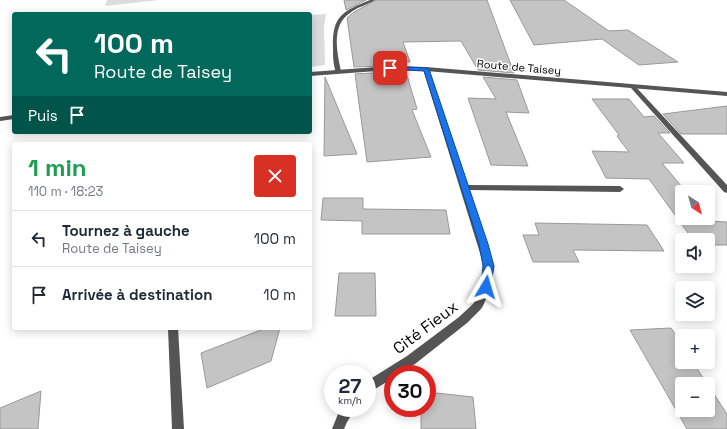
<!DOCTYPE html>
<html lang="fr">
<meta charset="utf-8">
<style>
:root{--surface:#fff;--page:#f6f6f7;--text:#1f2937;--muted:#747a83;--line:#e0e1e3}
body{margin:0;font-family:"Space Grotesk",sans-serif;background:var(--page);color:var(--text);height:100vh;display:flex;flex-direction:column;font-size:15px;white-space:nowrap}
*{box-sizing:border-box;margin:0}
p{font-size:13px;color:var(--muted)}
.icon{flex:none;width:22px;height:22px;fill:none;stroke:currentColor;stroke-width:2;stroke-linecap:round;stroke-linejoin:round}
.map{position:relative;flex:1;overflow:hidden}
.panel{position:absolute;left:12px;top:142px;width:300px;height:188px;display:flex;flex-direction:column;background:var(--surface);border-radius:4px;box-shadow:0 2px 10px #0003}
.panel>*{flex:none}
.top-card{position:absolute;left:12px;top:12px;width:300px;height:122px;border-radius:4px;box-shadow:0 2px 10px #0003;background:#00695c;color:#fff;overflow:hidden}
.needle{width:26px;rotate:144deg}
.fabs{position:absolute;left:675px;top:185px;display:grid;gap:8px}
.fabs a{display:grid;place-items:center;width:40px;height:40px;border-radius:4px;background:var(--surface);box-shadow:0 2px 10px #0003;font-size:20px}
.speed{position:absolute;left:324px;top:365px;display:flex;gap:8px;font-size:20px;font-weight:700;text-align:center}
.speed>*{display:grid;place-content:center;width:52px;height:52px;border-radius:50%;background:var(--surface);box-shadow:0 2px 10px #0003;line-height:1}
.speed small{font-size:10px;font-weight:400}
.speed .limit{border:6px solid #d22;background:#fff;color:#111}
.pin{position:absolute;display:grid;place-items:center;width:34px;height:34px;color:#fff;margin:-17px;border-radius:8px;box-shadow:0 2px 6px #0006}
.me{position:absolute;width:44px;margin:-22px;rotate:7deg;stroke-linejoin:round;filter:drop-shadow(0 0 3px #0008)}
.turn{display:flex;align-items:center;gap:14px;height:84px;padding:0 16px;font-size:18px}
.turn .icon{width:52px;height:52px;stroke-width:2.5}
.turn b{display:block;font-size:28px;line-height:34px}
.then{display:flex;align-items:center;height:38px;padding:0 16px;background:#0003;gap:8px;font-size:15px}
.round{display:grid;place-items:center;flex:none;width:42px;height:42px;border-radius:4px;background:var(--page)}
.summary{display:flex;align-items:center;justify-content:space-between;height:68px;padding:0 16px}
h1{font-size:24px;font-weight:800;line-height:30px;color:#1e9e55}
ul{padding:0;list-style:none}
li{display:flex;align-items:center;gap:12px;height:56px;padding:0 16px;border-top:1px solid var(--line)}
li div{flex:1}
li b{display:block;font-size:15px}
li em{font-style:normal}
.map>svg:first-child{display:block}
</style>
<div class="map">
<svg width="727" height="429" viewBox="0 0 727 429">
<rect width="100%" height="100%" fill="#fff"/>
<g fill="#dcdcdc">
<polygon points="107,0 160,0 105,6"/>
<polygon points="326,14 324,27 325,65 310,67 310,15"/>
</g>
<g fill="#c4c4c4" stroke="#999">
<polygon points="344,0 366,0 346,10"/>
<polygon points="376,0 487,0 514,73 478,70 461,41 403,42 410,62 403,62 404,65 354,67 347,18 354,12"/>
<polygon points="510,0 564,0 609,31 628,30 678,62 639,65 602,39 534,45"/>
<polygon points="390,72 406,72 417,109 412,110 431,157 367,162 355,74"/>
<polygon points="325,77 357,154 324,156"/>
<polygon points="483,77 517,80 529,113 506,112 528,166 491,165 468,98 496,99"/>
<polygon points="592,99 629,99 644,117 654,116 670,133 658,133 684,163 662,163 682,187 682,218 705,218 708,221 727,222 727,245 708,245 708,240 693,240 649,179 606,178 592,151 629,152 617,136 619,135"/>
<polygon points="727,106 727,134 681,134 663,114"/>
<polygon points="323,198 363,198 363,209 446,210 450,234 362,234 362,221 321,220"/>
<polygon points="535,223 647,225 664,251 573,250 579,262 533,262 523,235 539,235"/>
<polygon points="339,273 375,273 376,316 335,316"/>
<polygon points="266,328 280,328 271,361 207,388 201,353"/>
<polygon points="671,328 682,344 682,362 693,362 707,384 682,384 682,410 708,410 708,385 727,414 727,429 687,429 630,330"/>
<polygon points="41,391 38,429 0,429 0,408"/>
<polygon points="427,392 473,397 476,429 421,429 421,408 427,408"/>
</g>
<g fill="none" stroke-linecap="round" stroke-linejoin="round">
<g fill="#555" fill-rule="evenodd">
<path d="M370 0H375C367 5 357 7 350 13 331 25 337 52 341 71L336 72C333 65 333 55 333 47 332 16 343 11 370 0Z"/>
<polygon points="424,68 429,69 467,185 620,186 624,189 620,192 469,190 494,266 491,287 483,306 481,309 467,323 415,364 399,374 393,374 393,378 367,394 367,381 407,356 459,317 474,303 481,287 484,266 423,69"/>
<polygon points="631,86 635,86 727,185 727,193 724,192 631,88"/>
<polygon points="168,328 178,328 184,429 172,429"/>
<polygon points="342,408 356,408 347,422 344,429 332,429 338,414"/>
</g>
<g fill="#555" fill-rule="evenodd">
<polygon points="390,66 426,67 727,92 727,96 426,71 390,70 310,76 310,72"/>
<polygon points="14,115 14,119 0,121 0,117"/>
</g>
</g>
<polygon fill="#1a73e8" stroke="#114b97" points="390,66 426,68 429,69 488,244 494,266 490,290 486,291 482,290 481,287 483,266 479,244 424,71 388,69 388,67"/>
<g text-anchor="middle" stroke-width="3" stroke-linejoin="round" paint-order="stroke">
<g font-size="11" fill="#000" stroke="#fff">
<text transform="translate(519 67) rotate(5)" y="4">Route de Taisey</text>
</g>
<g font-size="16" fill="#000" stroke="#fff">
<text transform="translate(425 327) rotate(-37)" y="6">Cité Fieux</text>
</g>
</g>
</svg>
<div class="fabs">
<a><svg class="needle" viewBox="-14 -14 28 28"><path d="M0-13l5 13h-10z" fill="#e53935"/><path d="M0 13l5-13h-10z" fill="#747a83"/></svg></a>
<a><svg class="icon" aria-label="sound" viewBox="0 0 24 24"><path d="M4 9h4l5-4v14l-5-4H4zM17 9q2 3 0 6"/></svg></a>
<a><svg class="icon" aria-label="layers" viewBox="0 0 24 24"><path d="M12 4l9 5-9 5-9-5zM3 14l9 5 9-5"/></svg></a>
<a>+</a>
<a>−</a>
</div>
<div class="speed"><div>27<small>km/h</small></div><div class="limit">30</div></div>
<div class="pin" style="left:390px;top:68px;background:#d93025"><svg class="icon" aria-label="arrive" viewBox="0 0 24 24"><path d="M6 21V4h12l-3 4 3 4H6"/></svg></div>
<svg class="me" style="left:486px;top:287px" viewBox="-20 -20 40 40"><path d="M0-17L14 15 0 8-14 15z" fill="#1a73e8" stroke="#fff" stroke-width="4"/></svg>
<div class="top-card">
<div class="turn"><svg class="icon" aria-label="left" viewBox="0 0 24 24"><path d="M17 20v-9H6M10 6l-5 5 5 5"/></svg><div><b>100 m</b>Route de Taisey</div></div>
<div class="then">Puis<svg class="icon" aria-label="arrive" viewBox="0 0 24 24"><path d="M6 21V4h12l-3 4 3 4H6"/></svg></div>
</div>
<section class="panel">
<div class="summary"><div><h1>1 min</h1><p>110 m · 18:23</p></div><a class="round" style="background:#d93025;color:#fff"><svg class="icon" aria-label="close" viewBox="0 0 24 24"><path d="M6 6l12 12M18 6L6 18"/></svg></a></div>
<ul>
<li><svg class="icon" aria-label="left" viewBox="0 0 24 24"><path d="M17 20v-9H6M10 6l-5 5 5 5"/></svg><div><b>Tournez à gauche</b><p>Route de Taisey</p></div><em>100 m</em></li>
<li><svg class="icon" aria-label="arrive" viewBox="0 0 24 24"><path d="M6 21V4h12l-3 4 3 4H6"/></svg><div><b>Arrivée à destination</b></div><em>10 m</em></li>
</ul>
</section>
</div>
